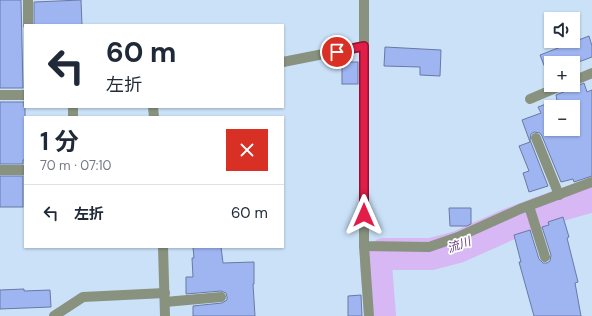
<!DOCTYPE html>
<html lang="ja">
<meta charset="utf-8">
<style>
:root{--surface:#fff;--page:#f6f6f7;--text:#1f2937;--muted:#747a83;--line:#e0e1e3}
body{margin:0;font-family:"DM Sans","Noto Sans JP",sans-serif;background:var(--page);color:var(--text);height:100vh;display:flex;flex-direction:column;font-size:15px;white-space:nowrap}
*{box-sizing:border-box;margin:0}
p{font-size:13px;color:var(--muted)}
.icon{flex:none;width:22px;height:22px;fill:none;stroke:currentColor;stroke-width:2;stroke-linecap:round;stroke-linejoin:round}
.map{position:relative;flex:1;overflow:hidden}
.drawer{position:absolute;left:24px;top:116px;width:260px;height:132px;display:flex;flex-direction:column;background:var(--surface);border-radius:0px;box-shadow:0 1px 3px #0004}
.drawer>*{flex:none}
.top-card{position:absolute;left:24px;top:24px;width:260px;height:84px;border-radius:0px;box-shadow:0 1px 3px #0004;background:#fff;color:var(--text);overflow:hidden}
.buttons{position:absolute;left:544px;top:12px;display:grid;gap:8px}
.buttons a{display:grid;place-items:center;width:36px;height:36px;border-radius:0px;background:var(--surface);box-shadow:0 1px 3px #0004;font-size:20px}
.pin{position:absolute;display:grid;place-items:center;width:34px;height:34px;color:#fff;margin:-17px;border:2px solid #fff;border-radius:50%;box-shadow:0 1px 4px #0007}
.me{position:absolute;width:44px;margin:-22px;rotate:0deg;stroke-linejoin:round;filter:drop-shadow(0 0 3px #0008)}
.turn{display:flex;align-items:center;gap:14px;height:84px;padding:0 16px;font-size:18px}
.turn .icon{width:52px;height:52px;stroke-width:2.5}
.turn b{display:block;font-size:28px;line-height:34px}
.round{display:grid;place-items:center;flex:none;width:42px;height:42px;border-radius:0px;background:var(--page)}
.overview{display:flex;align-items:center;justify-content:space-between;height:68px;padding:0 16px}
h1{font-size:24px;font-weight:700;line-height:30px}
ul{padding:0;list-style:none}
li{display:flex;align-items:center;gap:12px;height:56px;padding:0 16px;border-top:1px solid var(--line)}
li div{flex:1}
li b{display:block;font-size:15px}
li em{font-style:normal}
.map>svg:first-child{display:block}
</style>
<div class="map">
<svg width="592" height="316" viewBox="0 0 592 316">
<rect width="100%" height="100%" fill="#cae1f8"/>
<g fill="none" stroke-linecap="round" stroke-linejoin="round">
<polyline stroke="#d8b7f5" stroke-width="32" points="380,316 376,264 384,254 431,254 458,247 507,225 558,206 592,196"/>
</g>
<g fill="#9eb5f2" stroke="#6a79a3" fill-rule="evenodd">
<polygon points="0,0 21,0 23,88 0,88"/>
<polygon points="81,0 82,25 34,25 34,2"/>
<polygon points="589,36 592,46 592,57 576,63 579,71 573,74 573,63 551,63 551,83 540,55"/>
<polygon points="385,47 441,50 440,76 420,75 420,67 384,66"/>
<rect x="342" y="62" width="16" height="22"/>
<path d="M584 83 587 92 592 90V176L574 182 573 179 561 182 542 136 540 133 534 132 531 134 530 140 548 186 529 192 523 173 529 171 519 146 530 142 522 120 541 113 538 107 557 100 556 95 566 91 569 86 575 87ZM551 107H573V129H551Z"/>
<polygon points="0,102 24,102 24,107 25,107 25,160 23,160 23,164 0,164"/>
<rect x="0" y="176" width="23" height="31"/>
<polygon points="449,208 471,208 471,224 467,226 450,226"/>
<polygon points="563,217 569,237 567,238 578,282 575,283 581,316 534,316 519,262 521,262 514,235 530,230 539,259 543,263 547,263 550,261 551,255 542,227 549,225 548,222"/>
<polygon points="193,247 221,247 223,263 254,262 254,284 253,284 255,316 193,316 193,306 222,303 227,300 227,297 226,293 221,291 186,294 186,277 193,277 192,258 194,258"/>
<polygon points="24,289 24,291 50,290 51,307 0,309 0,290"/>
<polygon points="361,295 362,316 348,316 348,296"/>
</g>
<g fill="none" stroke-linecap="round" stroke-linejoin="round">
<g stroke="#88927e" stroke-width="10">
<polyline points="529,206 545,257"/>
<polyline points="165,302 221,297"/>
<polyline points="54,316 83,297 165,293"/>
</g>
<g stroke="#88927e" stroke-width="10">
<polyline points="28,0 28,25"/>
<polyline points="364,0 364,246 429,247 458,237 520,209 592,182"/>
<polyline points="283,62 364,46"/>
<polyline points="573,81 592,73"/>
<polyline points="0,95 25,95"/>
<polyline points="530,99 563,85"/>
<polyline points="73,107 73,117"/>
<polyline points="153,107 154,117"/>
<polyline points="536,138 559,195"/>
<polyline points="0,170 25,170"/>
<polyline points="364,246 369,316"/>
<polyline points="163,247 165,316"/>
</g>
</g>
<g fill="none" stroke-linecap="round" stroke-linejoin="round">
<defs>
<polyline id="route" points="337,52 364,46 364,215"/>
</defs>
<use href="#route" stroke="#92132f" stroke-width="10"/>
<use href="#route" stroke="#e11d48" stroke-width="7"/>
</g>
<g text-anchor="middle" stroke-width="3.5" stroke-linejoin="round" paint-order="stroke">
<g font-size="12" font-style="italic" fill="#653c85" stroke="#fff">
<text transform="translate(459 245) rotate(-20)" y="4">流川</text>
</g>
</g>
</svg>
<div class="buttons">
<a><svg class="icon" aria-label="sound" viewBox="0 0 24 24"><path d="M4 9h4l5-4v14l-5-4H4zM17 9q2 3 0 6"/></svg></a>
<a>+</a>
<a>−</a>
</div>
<div class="pin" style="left:337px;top:52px;background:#d93025"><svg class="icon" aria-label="arrive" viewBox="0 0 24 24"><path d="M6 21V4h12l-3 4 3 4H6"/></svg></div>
<svg class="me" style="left:364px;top:215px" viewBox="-20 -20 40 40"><path d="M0-17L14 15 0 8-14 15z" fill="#e11d48" stroke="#fff" stroke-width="4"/></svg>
<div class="top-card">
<div class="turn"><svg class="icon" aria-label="left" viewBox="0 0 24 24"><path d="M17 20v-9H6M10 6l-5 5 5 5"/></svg><div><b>60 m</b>左折</div></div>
</div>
<section class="drawer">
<div class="overview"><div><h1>1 分</h1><p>70 m · 07:10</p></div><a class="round" style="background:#d93025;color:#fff"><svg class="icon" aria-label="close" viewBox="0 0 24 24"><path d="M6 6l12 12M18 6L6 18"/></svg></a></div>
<ul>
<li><svg class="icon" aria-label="left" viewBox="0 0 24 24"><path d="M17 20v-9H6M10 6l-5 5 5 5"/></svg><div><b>左折</b></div><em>60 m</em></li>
</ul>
</section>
</div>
